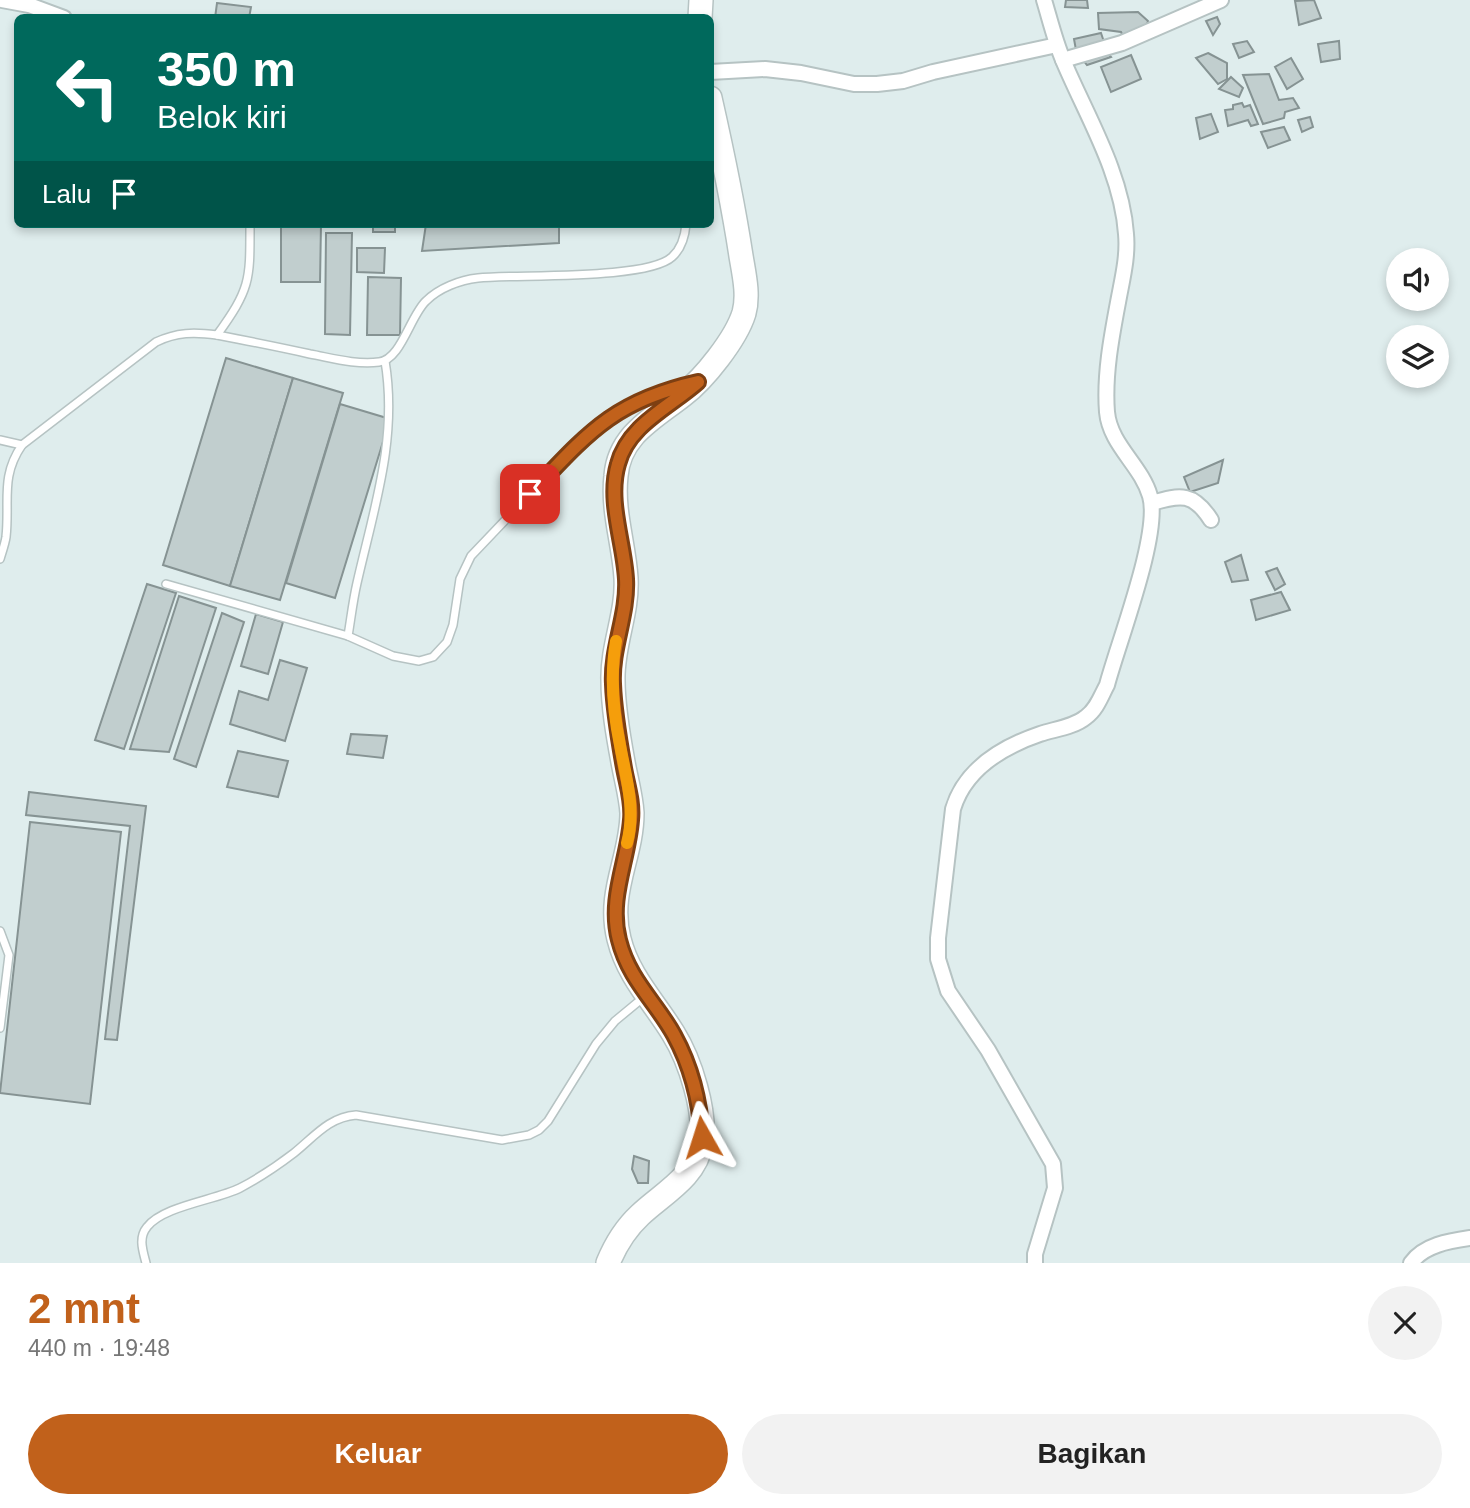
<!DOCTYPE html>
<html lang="id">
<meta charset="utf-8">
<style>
:root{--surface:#fff;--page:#f2f2f2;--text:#222;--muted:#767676;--accent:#c1611b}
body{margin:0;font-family:Helvetica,sans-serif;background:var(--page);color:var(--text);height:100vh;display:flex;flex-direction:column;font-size:26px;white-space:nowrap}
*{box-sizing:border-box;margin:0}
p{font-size:23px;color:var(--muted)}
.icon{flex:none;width:38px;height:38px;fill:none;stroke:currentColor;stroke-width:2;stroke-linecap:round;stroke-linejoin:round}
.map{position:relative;height:1263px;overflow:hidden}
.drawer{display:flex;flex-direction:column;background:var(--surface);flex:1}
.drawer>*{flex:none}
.banner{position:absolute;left:14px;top:14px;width:700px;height:214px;border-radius:10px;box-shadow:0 4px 10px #0003;background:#00695c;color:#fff;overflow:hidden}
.fabs{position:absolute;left:1386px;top:248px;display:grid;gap:14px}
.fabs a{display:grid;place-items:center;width:63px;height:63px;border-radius:50%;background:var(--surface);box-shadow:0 4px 10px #0003;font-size:35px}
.pin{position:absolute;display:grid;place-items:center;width:60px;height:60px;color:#fff;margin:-30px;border-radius:14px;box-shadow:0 4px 10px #0006}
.me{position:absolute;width:77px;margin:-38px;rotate:354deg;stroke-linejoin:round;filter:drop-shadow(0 0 5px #0008)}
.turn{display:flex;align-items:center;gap:24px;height:147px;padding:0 28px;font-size:32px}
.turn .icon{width:91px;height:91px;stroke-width:2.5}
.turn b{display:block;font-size:49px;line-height:60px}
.then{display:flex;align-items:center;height:66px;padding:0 28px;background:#0003;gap:14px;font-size:26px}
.round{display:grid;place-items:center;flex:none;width:74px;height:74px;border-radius:37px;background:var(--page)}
.headline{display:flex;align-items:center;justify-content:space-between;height:119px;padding:0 28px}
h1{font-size:42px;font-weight:800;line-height:52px;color:var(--accent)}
.cta{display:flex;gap:14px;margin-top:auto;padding:14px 28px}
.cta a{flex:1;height:80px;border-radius:42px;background:var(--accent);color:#fff;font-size:28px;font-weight:800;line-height:80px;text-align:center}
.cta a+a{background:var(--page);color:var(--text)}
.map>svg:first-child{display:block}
</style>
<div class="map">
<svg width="1470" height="1263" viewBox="0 0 1470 1263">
<rect width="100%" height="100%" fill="#dfeded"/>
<g fill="#c1cece" stroke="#869393" stroke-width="2">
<polygon points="1066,0 1087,0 1088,8 1065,7"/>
<polygon points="1314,0 1321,18 1299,25 1295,1"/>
<polygon points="217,3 251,7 249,18 215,18"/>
<polygon points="1138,12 1148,21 1146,27 1124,38 1121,32 1099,29 1098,13"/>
<polygon points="1217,17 1220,24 1213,35 1206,21"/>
<polygon points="1101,33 1104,42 1076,50 1074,39"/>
<polygon points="1247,41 1254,52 1239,58 1233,44"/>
<polygon points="1339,41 1340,59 1321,62 1318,44"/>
<polygon points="1106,51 1111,57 1087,65 1083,60"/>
<polygon points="1208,53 1227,63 1227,79 1218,84 1196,58"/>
<polygon points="1131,55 1141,79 1111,92 1101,67"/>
<polygon points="1291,58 1303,79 1287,89 1275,67"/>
<polygon points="1269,74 1279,100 1293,98 1299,108 1285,112 1284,118 1263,124 1243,75"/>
<polygon points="1231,77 1243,88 1239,97 1219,89"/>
<polygon points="1242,103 1244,107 1250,105 1258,124 1251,126 1248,120 1228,126 1225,110 1233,109 1233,105"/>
<polygon points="1211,114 1218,132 1200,139 1196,118"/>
<polygon points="1310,117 1313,127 1302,132 1298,120"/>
<polygon points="1284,127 1290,140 1268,148 1261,132"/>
<polygon points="281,224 321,224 320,282 281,282"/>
<rect x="373" y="224" width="22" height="8"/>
<polygon points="426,224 559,224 559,243 422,251"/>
<polygon points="326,233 352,233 350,335 325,334"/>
<polygon points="357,248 385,248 384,273 357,272"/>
<polygon points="368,277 401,278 400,335 367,335"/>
<polygon points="226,358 293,378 230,586 163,565"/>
<polygon points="293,378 343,393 280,600 230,586"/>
<polygon points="340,404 390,419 335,598 286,583"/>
<polygon points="1223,460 1218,483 1190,492 1184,477"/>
<polygon points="1241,555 1248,580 1232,582 1225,562"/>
<polygon points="1277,568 1285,584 1275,590 1266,572"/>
<polygon points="147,584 176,593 124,749 95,740"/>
<polygon points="1281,592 1290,610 1256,620 1251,600"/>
<polygon points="179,596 216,608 169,752 130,749"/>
<polygon points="222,613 244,622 196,767 174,759"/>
<polygon points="256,614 283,622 268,674 241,666"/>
<polygon points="280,660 307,668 285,741 230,724 239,691 268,700"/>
<polygon points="351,734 387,736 383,758 347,754"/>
<polygon points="238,751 288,761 278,797 227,787"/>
<polygon points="29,792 146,806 117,1040 105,1039 130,826 26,815"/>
<polygon points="30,822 121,832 90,1104 0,1093"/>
<polygon points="634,1156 649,1161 648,1183 638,1183 632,1169"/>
</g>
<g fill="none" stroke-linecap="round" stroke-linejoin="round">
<defs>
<g id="service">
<path d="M217 335C251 288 250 280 250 224"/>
<polyline points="0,440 22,445"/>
<path d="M0 559C2 552 5 544 6 537 10 501 0 477 22 445L156 342C177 332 194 332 217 335 248 341 279 347 310 354 332 358 356 365 379 362 401 360 410 316 426 301 439 288 460 280 478 278 518 274 647 280 672 257 681 249 685 236 686 224"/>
<polyline points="166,584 348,636 393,656 419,661 433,657 447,642 453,625 460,579 471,556 592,429 618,411 642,399 683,385"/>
<path d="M348 636C351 618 353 600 357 583 374 508 398 438 385 361"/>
<polyline points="0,931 9,955 0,1028"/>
<path d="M146 1263C143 1251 138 1238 147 1227 163 1206 216 1200 240 1188 259 1178 277 1166 294 1153 314 1137 329 1117 356 1115L502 1140 529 1135 539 1130 548 1121 596 1044 615 1021 644 997"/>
</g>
<g id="minor">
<polyline points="2,0 29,5 64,18"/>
<polyline points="1063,60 1122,43 1221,0"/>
<polyline points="710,72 765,69 801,73 854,84 877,84 903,81 933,72 1057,45"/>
<path d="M1152 503C1181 494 1194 493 1211 520"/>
<path d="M1035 1263V1254L1055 1188 1053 1164 988 1050 948 991 938 959V938L953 809C965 769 1002 747 1040 734 1055 729 1074 727 1086 717 1097 709 1101 696 1107 685 1118 643 1161 533 1150 496 1141 465 1110 445 1107 412 1104 374 1112 334 1119 297 1123 276 1128 255 1126 234 1122 173 1086 115 1063 60 1055 41 1050 20 1044 0"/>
<path d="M1411 1263C1424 1245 1449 1241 1470 1238"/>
</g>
<g id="primary">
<polyline points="700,18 701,0"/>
<path d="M608 1263C615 1246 626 1228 640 1215 662 1194 696 1177 701 1144 707 1113 690 1060 673 1033 654 1002 628 976 619 939 607 892 632 857 632 813 631 796 626 779 623 762 618 735 613 707 613 680 612 645 628 613 626 578 624 544 612 511 616 476 619 435 654 418 683 395 704 379 736 339 744 313 749 295 744 274 741 256 733 203 722 151 710 98"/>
</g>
</defs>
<use href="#service" stroke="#b6c3c3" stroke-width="10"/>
<use href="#minor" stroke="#b6c3c3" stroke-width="18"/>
<use href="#primary" stroke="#b6c3c3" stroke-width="26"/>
<use href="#service" stroke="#fff" stroke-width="7"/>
<use href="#minor" stroke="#fff" stroke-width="14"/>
<use href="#primary" stroke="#fff" stroke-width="23"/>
</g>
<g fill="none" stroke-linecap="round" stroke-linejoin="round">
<defs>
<path id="route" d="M530 494C587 434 613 401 698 382 670 407 628 425 618 464 607 501 624 542 626 579 628 615 611 648 613 684 614 712 619 740 624 768 627 785 633 802 631 820 628 861 608 898 619 940 629 980 656 1002 674 1035 691 1066 700 1102 702 1137"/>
</defs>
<use href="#route" stroke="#7d3f12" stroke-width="18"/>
<use href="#route" stroke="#c1611b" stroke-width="12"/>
<path stroke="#f59e0b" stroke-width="12" d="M616 641C610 675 613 711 620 745 626 778 636 809 627 843"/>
</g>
</svg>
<div class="fabs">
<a><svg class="icon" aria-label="sound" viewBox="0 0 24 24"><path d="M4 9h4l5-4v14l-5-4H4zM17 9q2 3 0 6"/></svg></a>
<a><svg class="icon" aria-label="layers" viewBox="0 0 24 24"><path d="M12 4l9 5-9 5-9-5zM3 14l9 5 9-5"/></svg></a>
</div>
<div class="pin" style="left:530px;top:494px;background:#d93025"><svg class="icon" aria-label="arrive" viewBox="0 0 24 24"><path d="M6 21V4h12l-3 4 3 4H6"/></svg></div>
<svg class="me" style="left:702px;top:1137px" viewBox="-20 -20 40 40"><path d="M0-17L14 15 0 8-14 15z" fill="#c1611b" stroke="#fff" stroke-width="4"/></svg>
<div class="banner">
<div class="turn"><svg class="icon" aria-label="left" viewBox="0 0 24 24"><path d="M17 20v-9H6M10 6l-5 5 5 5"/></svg><div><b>350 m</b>Belok kiri</div></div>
<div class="then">Lalu<svg class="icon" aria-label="arrive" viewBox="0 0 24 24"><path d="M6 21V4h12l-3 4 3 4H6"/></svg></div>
</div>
</div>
<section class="drawer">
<div class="headline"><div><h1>2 mnt</h1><p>440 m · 19:48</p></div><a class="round"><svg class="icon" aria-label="close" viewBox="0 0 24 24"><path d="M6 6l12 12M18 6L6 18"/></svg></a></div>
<div class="cta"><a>Keluar</a><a>Bagikan</a></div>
</section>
